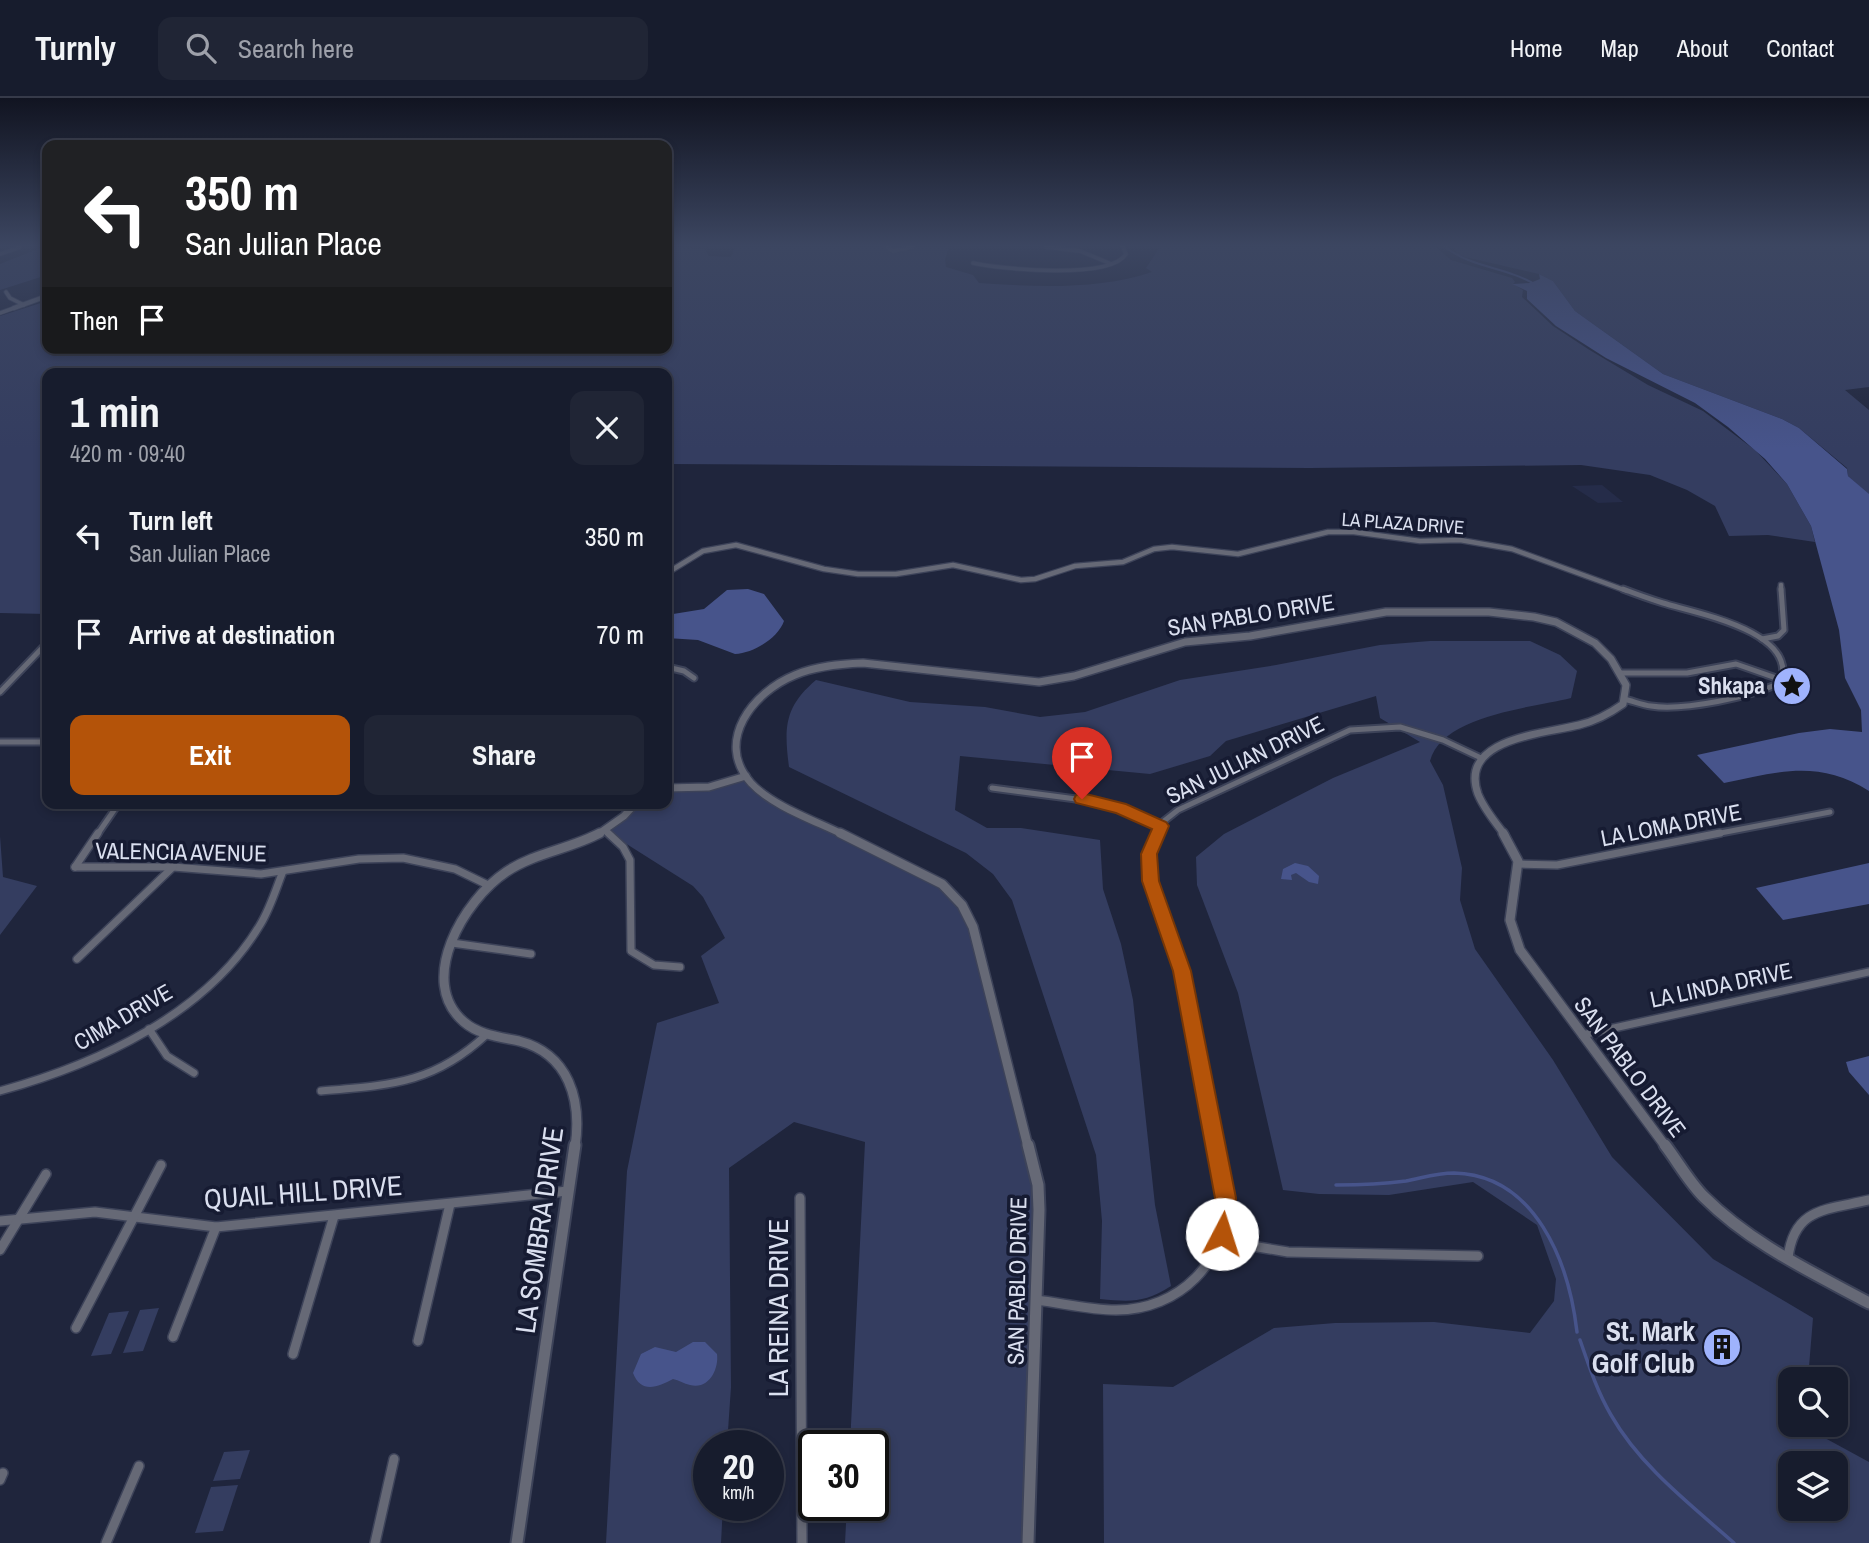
<!DOCTYPE html>
<meta charset="utf-8">
<style>
:root{--surface:#171c2d;--page:#202535;--text:#f1f3f6;--muted:#9ea1aa;--line:#363a49;--accent:#b45309}
body{margin:0;font-family:"Archivo Narrow",sans-serif;background:var(--page);color:var(--text);height:100vh;display:flex;flex-direction:column;font-size:26px;white-space:nowrap}
*{box-sizing:border-box;margin:0}
p{font-size:23px;color:var(--muted)}
.icon{flex:none;width:38px;height:38px;fill:none;stroke:currentColor;stroke-width:2;stroke-linecap:round;stroke-linejoin:round}
.map{position:relative;flex:1;overflow:hidden}
.side{position:absolute;left:42px;top:270px;width:630px;height:441px;display:flex;flex-direction:column;background:var(--surface);border-radius:14px;box-shadow:0 4px 10px #0003,0 0 0 2px var(--line)}
.side>*{flex:none}
.hud{position:absolute;left:42px;top:42px;width:630px;height:214px;border-radius:14px;box-shadow:0 4px 10px #0003,0 0 0 2px var(--line);background:#202124;color:#fff;overflow:hidden}
.fabs{position:absolute;left:1778px;top:1269px;display:grid;gap:14px}
.fabs a{display:grid;place-items:center;width:70px;height:70px;border-radius:14px;background:var(--surface);box-shadow:0 4px 10px #0003,0 0 0 2px var(--line);font-size:35px}
.speed{position:absolute;left:693px;top:1332px;display:flex;gap:14px;font-size:35px;font-weight:700;text-align:center}
.speed>*{display:grid;place-content:center;width:91px;height:91px;border-radius:50%;background:var(--surface);box-shadow:0 4px 10px #0003,0 0 0 2px var(--line);line-height:1}
.speed small{font-size:18px;font-weight:400}
.speed .limit{border:4px solid #111;border-radius:10px;background:#fff;color:#111}
.pin{position:absolute;display:grid;place-items:center;width:60px;height:60px;color:#fff;margin:-72px -30px;border-radius:50% 50% 50% 0;rotate:-45deg;box-shadow:0 0 7px #0007}
.pin .icon{rotate:45deg}
.me{position:absolute;width:77px;margin:-38px;rotate:5deg;stroke-linejoin:round;filter:drop-shadow(0 0 5px #0008)}
.turn{display:flex;align-items:center;gap:24px;height:147px;padding:0 28px;font-size:32px}
.turn .icon{width:91px;height:91px;stroke-width:2.5}
.turn b{display:block;font-size:49px;line-height:60px}
.then{display:flex;align-items:center;height:66px;padding:0 28px;background:#0003;gap:14px;font-size:26px}
.round{display:grid;place-items:center;flex:none;width:74px;height:74px;border-radius:14px;background:var(--page)}
.summary{display:flex;align-items:center;justify-content:space-between;height:119px;padding:0 28px}
h1{font-size:42px;font-weight:700;line-height:52px}
.cta{display:flex;gap:14px;margin-top:auto;padding:14px 28px}
.cta a{flex:1;height:80px;border-radius:14px;background:var(--accent);color:#fff;font-size:28px;font-weight:700;line-height:80px;text-align:center}
.cta a+a{background:var(--page);color:var(--text)}
ul{padding:0;list-style:none}
li{display:flex;align-items:center;gap:21px;height:98px;padding:0 28px}
li div{flex:1}
li b{display:block;font-size:26px}
li em{font-style:normal}
header{display:flex;align-items:center;gap:42px;box-sizing:border-box;height:98px;padding:0 35px;background:var(--surface);border-bottom:2px solid var(--line)}
header strong{font-size:33px}
nav{display:flex;gap:38px;margin-inline-start:auto;font-size:24px}
.search{width:490px;height:63px;background:var(--page);display:flex;align-items:center;gap:18px;box-sizing:border-box;padding:0 24px;border-radius:14px;color:var(--muted);font-size:26px}
.map>svg:first-child{display:block}
</style>
<header>
<strong>Turnly</strong>
<div class="search"><svg class="icon" aria-label="search" viewBox="0 0 24 24"><circle cx="10" cy="10" r="6"/><path d="M15 15l6 6"/></svg>Search here</div>
<nav><a>Home</a><a>Map</a><a>About</a><a>Contact</a></nav>
</header>
<div class="map">
<svg width="1869" height="1445" viewBox="0 0 1869 1445">
<rect width="100%" height="100%" fill="#1f253c"/>
<polygon fill="#252c49" points="1602,387 1623,404 1598,405 1572,388"/>
<g fill="#343d60" fill-rule="evenodd">
<polygon points="43,149 47,149 47,177 0,192 0,166"/>
<path d="M667 149 705 151 709 158 731 159 735 149H949L945 161 946 169 973 177 979 185C1035 189 1099 192 1152 174L1146 170 1160 149H1436L1451 162 1512 180 1515 184 1513 186 1523 192 1522 199 1553 228 1588 251 1648 287 1703 313 1755 352 1787 386 1811 428 1815 444 1768 437 1729 438 1715 408 1687 392 1650 377 1581 367 1310 370 667 366V275H47V516L0 515V218L47 203V250H667Z"/>
<polygon points="1453,149 1869,149 1869,289 1845,292 1869,312 1869,397 1848,378 1847,370 1799,330 1782,321 1663,276 1575,213 1553,183 1539,176 1465,159 1457,156"/>
<path d="M1430 543H1530L1560 557 1577 573 1571 600C1531 610 1442 617 1430 663L1443 687 1462 770 1460 802 1475 851 1553 962 1612 1059 1713 1161 1813 1220 1808 1281H1790V1326L1801 1327 1869 1364V1445H1104L1103 1286 1173 1289 1274 1230 1335 1225 1434 1224 1530 1235 1554 1203 1556 1181 1537 1127 1473 1084 1389 1097 1319 1096 1283 1092 1238 895 1197 787 1196 759 1224 736 1333 680 1420 644 1380 620 1376 598 1226 643 1210 658 1150 676 960 658 955 712 987 730H1021L1100 742 1103 791 1121 846 1133 902 1155 1107 1171 1188C1144 1205 1131 1204 1100 1201L1102 1123 1096 1057 1012 802 993 776 966 755 789 669C784 630 784 609 816 582L910 604 985 609 1040 619 1085 614 1180 582 1276 567 1380 547ZM1790 1365H1836V1410H1790Z"/>
<polygon points="745,677 763,696 930,779 965,813 1037,1080 1029,1445 845,1445 847,1407 873,1407 873,1348 850,1347 865,1044 794,1024 729,1070 731,1289 727,1347 709,1348 709,1407 723,1407 721,1445 606,1445 627,1073 657,925 719,905 701,858 725,840 703,799 693,788 606,733 636,705 667,705 667,690 693,691"/>
<polygon points="0,738 3,779 37,788 0,837"/>
<polygon points="159,1210 143,1253 123,1255 140,1212"/>
<polygon points="129,1213 111,1256 91,1258 109,1215"/>
<polygon points="250,1352 240,1381 213,1383 224,1354"/>
<polygon points="238,1387 223,1433 195,1435 211,1389"/>
</g>
<g fill="#47548b">
<path d="M1539 176 1553 183 1575 213 1663 276 1782 321 1799 330 1847 371 1848 378 1869 396V693C1819 661 1777 674 1724 685L1697 657 1799 635 1830 631 1862 634 1861 612 1845 580 1839 532 1811 428 1787 386 1765 361 1728 329 1695 305 1606 260 1556 228 1527 201V193L1512 186 1530 185 1540 181Z"/>
<path d="M748 491 764 496 784 523C778 540 754 555 735 556L698 542 667 540V517L704 511 727 492Z"/>
<polygon points="1295,765 1308,768 1319,778 1318,786 1309,784 1296,775 1291,777 1292,782 1281,781 1283,771"/>
<polygon points="1869,765 1869,806 1783,822 1756,790"/>
<polygon points="1869,958 1869,997 1849,974 1846,964"/>
<path d="M693 1244H705L717 1256C719 1271 709 1292 690 1287 684 1286 679 1282 673 1281 658 1289 641 1296 633 1275L641 1256 655 1249 676 1254Z"/>
</g>
<g fill="none" stroke-linecap="round" stroke-linejoin="round">
<path stroke="#47548b" stroke-width="2" d="M1445 149C1472 170 1507 169 1536 187"/>
<g stroke="#47548b" stroke-width="3.5">
<path d="M1336 1087C1359 1087 1383 1086 1406 1083 1422 1080 1437 1075 1454 1075 1536 1077 1569 1165 1577 1234"/>
<path d="M1580 1242C1589 1268 1597 1293 1611 1317 1640 1368 1690 1406 1734 1445"/>
</g>
<defs>
<g id="minor-far4">
<polyline points="887,149 893,153 913,149"/>
<polyline points="1046,149 1080,153 1109,165"/>
<polyline points="0,156 20,149"/>
<path d="M973 165C1000 171 1110 182 1126 156L1123 149"/>
<polyline points="6,194 10,200 24,207"/>
<polyline points="0,215 14,210"/>
</g>
<g id="minor-far3">
<polyline points="667,475 703,453 736,447 824,471 858,476 896,476 953,467 1021,482 1035,481 1075,468 1123,464 1154,451 1172,449 1238,456 1328,434 1354,434 1420,443 1460,442 1512,451 1627,493"/>
<polyline points="1781,487 1781,493"/>
</g>
<g id="minor-far2">
<path d="M1623 491C1636 496 1650 501 1663 505 1695 515 1798 533 1781 584 1754 599 1682 613 1651 608 1642 607 1633 603 1624 601"/>
<polyline points="1762,541 1778,538 1784,532 1781,491"/>
<polyline points="667,569 684,573 694,580"/>
<polyline points="1621,575 1687,575 1736,566 1782,582"/>
<polyline points="0,594 47,545"/>
<polyline points="0,644 47,644"/>
<polyline points="992,690 1099,704 1161,728"/>
<polyline points="606,734 610,737"/>
<polyline points="97,737 119,705"/>
<polyline points="1157,737 1164,723 1178,712 1350,632 1400,629 1443,642 1481,660"/>
<polyline points="1710,737 1830,714"/>
</g>
<g id="minor-far1">
<polyline points="608,735 623,749 630,762 631,853 654,867 680,869"/>
<polyline points="1158,735 1151,748 1150,783 1182,873 1216,1049"/>
<polyline points="1518,766 1557,767 1720,735"/>
<polyline points="75,769 173,769 261,776 359,761 403,760 455,771 490,788"/>
<polyline points="75,769 98,735"/>
<polyline points="452,845 531,856"/>
<polyline points="77,861 173,769"/>
<polyline points="149,931 167,958 194,975"/>
<polyline points="1582,937 1869,874"/>
<path d="M0 993C97 966 206 917 260 827 270 811 276 791 283 773"/>
<path d="M321 993C390 987 433 986 486 937"/>
</g>
<g id="minor">
<polyline points="800,1100 802,1445"/>
<polyline points="0,1123 95,1114 216,1129 568,1093"/>
<polyline points="1222,1136 1258,1149 1288,1154 1478,1158"/>
<polyline points="0,1152 46,1076"/>
<path d="M1788 1160C1794 1109 1827 1112 1869 1102"/>
<path d="M1036 1202C1062 1205 1089 1212 1116 1212 1179 1212 1228 1164 1226 1100 1225 1083 1219 1064 1216 1047"/>
<polyline points="76,1230 161,1067"/>
<polyline points="173,1239 216,1129"/>
<polyline points="418,1243 450,1106"/>
<polyline points="293,1256 334,1118"/>
<polyline points="0,1382 3,1375"/>
<polyline points="106,1445 139,1368"/>
<polyline points="375,1445 394,1361"/>
</g>
<polyline id="tertiary-far3" points="14,210 47,198"/>
<g id="tertiary-far2">
<polyline points="667,690 709,689 746,678"/>
<polyline points="597,737 624,718 636,705"/>
<path d="M844 737C816 723 772 708 751 685 714 643 753 594 795 577 816 568 840 566 863 565L1039 584 1074 578 1185 544 1250 538 1386 514H1489L1534 519 1556 524 1595 545 1611 561 1626 587 1623 606C1609 616 1596 623 1579 627 1544 636 1458 640 1478 696 1484 711 1495 724 1505 737"/>
</g>
<g id="tertiary-far1">
<polyline points="840,735 942,786 962,807 973,829 1028,1049"/>
<polyline points="1503,735 1518,763 1510,822 1520,852 1666,1049"/>
<path d="M575 1049C582 1002 569 956 519 943 500 939 479 937 464 924 416 883 464 802 506 774 534 755 570 751 600 735"/>
</g>
<g id="tertiary">
<polyline points="1028,1047 1038,1087 1039,1112 1028,1445"/>
<path d="M1665 1047C1678 1064 1689 1084 1704 1099 1751 1146 1812 1174 1869 1205"/>
<polyline points="517,1445 575,1047"/>
</g>
</defs>
<use href="#minor-far4" stroke="#3d4359" stroke-width="5"/>
<use href="#minor-far3" stroke="#3d4359" stroke-width="7"/>
<use href="#minor-far2" stroke="#3d4359" stroke-width="9"/>
<use href="#minor-far1" stroke="#3d4359" stroke-width="10"/>
<use href="#minor" stroke="#3d4359" stroke-width="12"/>
<use href="#tertiary-far3" stroke="#3d4359" stroke-width="6"/>
<use href="#tertiary-far2" stroke="#3d4359" stroke-width="10"/>
<use href="#tertiary-far1" stroke="#3d4359" stroke-width="12"/>
<use href="#tertiary" stroke="#3d4359" stroke-width="15"/>
<use href="#minor-far4" stroke="#666976" stroke-width="3.5"/>
<use href="#minor-far3" stroke="#666976" stroke-width="4.5"/>
<use href="#minor-far2" stroke="#666976" stroke-width="5"/>
<use href="#minor-far1" stroke="#666976" stroke-width="7"/>
<use href="#minor" stroke="#666976" stroke-width="9"/>
<use href="#tertiary-far3" stroke="#666976" stroke-width="4.5"/>
<use href="#tertiary-far2" stroke="#666976" stroke-width="7"/>
<use href="#tertiary-far1" stroke="#666976" stroke-width="9"/>
<use href="#tertiary" stroke="#666976" stroke-width="11"/>
</g>
<linearGradient id="sky" x2="0" y2="1"><stop stop-color="#111421"/><stop offset="0.42" stop-color="#3c4661"/><stop offset="1" stop-color="#3c4661" stop-opacity="0"/></linearGradient>
<rect width="1869" height="351" fill="url(#sky)"/>
<polygon fill="#b45309" stroke="#753606" stroke-width="2" points="1082,695 1126,706 1166,724 1169,728 1157,756 1159,783 1191,873 1236,1100 1230,1144 1222,1147 1215,1144 1211,1136 1215,1100 1173,873 1142,783 1141,756 1152,731 1116,715 1076,705 1074,701 1076,697"/>
<defs>
<symbol id="sight-disc" viewBox="-11 -11 22 22"><circle r="9.5" fill="#9fb3fd" stroke="#161b32"/><path d="M0-6L1.8-2.2L6-1.7L2.9 1.2L3.7 5.4L0 3.3L-3.7 5.4L-2.9 1.2L-6-1.7L-1.8-2.2Z" fill="#111"/></symbol>
<symbol id="building-disc" viewBox="-11 -11 22 22"><circle r="9.5" fill="#9fb3fd" stroke="#161b32"/><path d="M-4-6H4V6H1V3H-1V6H-4ZM-2.5-4.3h1.7v1.8h-1.7ZM.8-4.3h1.7v1.8H.8ZM-2.5-1h1.7V.8h-1.7ZM.8-1h1.7V.8H.8Z" fill="#111"/></symbol>
</defs>
<g fill-rule="evenodd">
<use href="#sight-disc" x="1770" y="566" width="44" height="44"/>
<use href="#building-disc" x="1700" y="1227" width="44" height="44"/>
</g>
<g text-anchor="middle" stroke-width="7" stroke-linejoin="round" paint-order="stroke">
<g font-size="19" fill="#dadfef" stroke="#161b32">
<text transform="translate(1403 425) rotate(4)" y="7">LA PLAZA DRIVE</text>
</g>
<g font-size="23" fill="#dadfef" stroke="#161b32">
<text transform="translate(1251 517) rotate(-9)" y="8">SAN PABLO DRIVE</text>
<text transform="translate(1245 662) rotate(-26)" y="8">SAN JULIAN DRIVE</text>
<text transform="translate(1671 727) rotate(-11)" y="8">LA LOMA DRIVE</text>
<text transform="translate(181 754) rotate(1)" y="8">VALENCIA AVENUE</text>
<text transform="translate(1721 887) rotate(-12)" y="8">LA LINDA DRIVE</text>
<text transform="translate(123 919) rotate(-30)" y="8">CIMA DRIVE</text>
<text transform="translate(1630 969) rotate(53)" y="8">SAN PABLO DRIVE</text>
<text transform="translate(1017 1183) rotate(-89)" y="8">SAN PABLO DRIVE</text>
</g>
<g font-size="23" font-weight="bold" fill="#dadfef" stroke="#161b32" text-anchor="end">
<text x="1765" y="596">Shkapa</text>
</g>
<g font-size="28" fill="#dadfef" stroke="#161b32">
<text transform="translate(303 1094) rotate(-4)" y="10">QUAIL HILL DRIVE</text>
<text transform="translate(539 1132) rotate(-82)" y="10">LA SOMBRA DRIVE</text>
<text transform="translate(778 1210) rotate(-90)" y="10">LA REINA DRIVE</text>
</g>
<g font-size="28" font-weight="bold" fill="#dadfef" stroke="#161b32" text-anchor="end">
<text x="1695" y="1243">St. Mark<tspan x="1695" dy="32">Golf Club</tspan></text>
</g>
</g>
</svg>
<div class="fabs">
<a><svg class="icon" aria-label="search" viewBox="0 0 24 24"><circle cx="10" cy="10" r="6"/><path d="M15 15l6 6"/></svg></a>
<a><svg class="icon" aria-label="layers" viewBox="0 0 24 24"><path d="M12 4l9 5-9 5-9-5zM3 14l9 5 9-5"/></svg></a>
</div>
<div class="speed"><div>20<small>km/h</small></div><div class="limit">30</div></div>
<div class="pin" style="left:1082px;top:701px;background:#d93025"><svg class="icon" aria-label="arrive" viewBox="0 0 24 24"><path d="M6 21V4h12l-3 4 3 4H6"/></svg></div>
<svg class="me" style="left:1222px;top:1136px" viewBox="-20 -20 40 40"><circle r="19" fill="#fff"/><path d="M0-13L10 11 0 6-10 11z" fill="#b45309"/></svg>
<div class="hud">
<div class="turn"><svg class="icon" aria-label="left" viewBox="0 0 24 24"><path d="M17 20v-9H6M10 6l-5 5 5 5"/></svg><div><b>350 m</b>San Julian Place</div></div>
<div class="then">Then<svg class="icon" aria-label="arrive" viewBox="0 0 24 24"><path d="M6 21V4h12l-3 4 3 4H6"/></svg></div>
</div>
<section class="side">
<div class="summary"><div><h1>1 min</h1><p>420 m · 09:40</p></div><a class="round"><svg class="icon" aria-label="close" viewBox="0 0 24 24"><path d="M6 6l12 12M18 6L6 18"/></svg></a></div>
<ul>
<li><svg class="icon" aria-label="left" viewBox="0 0 24 24"><path d="M17 20v-9H6M10 6l-5 5 5 5"/></svg><div><b>Turn left</b><p>San Julian Place</p></div><em>350 m</em></li>
<li><svg class="icon" aria-label="arrive" viewBox="0 0 24 24"><path d="M6 21V4h12l-3 4 3 4H6"/></svg><div><b>Arrive at destination</b></div><em>70 m</em></li>
</ul>
<div class="cta"><a>Exit</a><a>Share</a></div>
</section>
</div>
